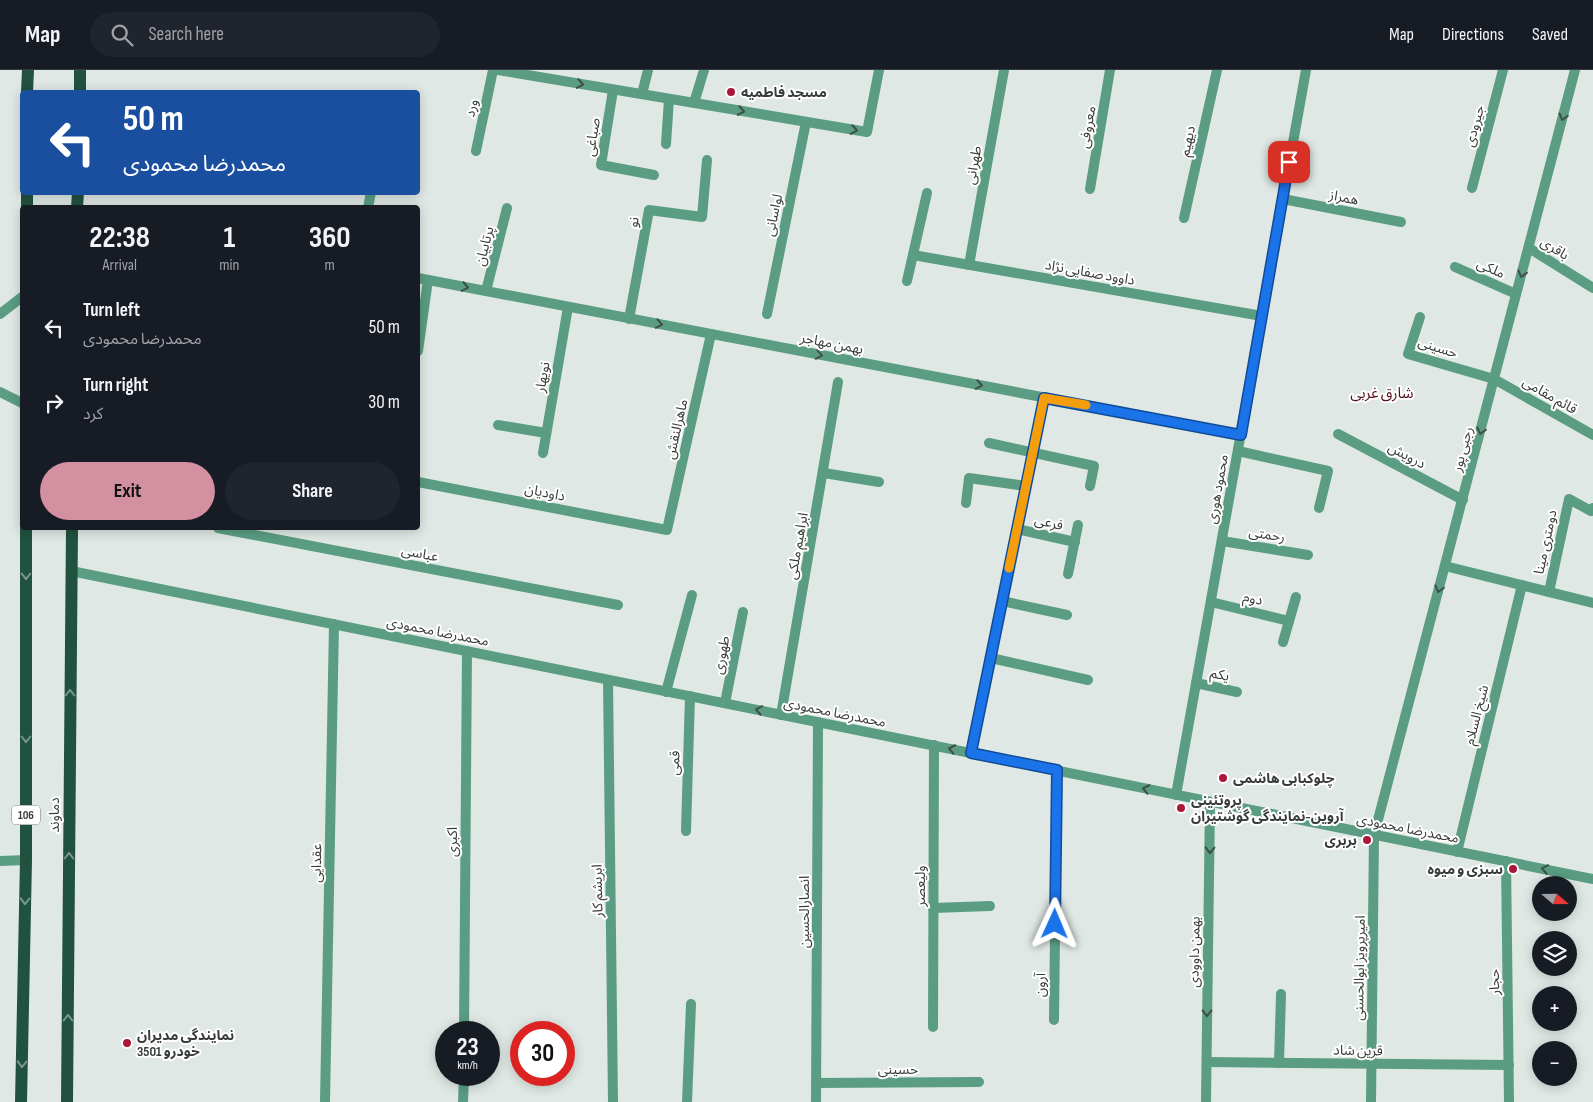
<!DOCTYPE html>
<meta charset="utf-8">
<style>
:root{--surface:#171b24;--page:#20242c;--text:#f1f3f6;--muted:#9ea1a6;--line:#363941;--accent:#d290a1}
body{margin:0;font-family:"Sofia Sans Condensed","Noto Sans Arabic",sans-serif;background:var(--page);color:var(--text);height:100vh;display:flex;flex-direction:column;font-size:19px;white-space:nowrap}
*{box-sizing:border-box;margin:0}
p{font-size:16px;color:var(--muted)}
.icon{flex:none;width:28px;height:28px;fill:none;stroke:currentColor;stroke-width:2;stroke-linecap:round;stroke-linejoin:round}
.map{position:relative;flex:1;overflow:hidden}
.drawer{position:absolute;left:20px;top:135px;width:400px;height:325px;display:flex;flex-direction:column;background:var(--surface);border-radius:5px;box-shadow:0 2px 12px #0003}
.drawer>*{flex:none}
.banner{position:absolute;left:20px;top:20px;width:400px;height:105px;border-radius:5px;box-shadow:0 2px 12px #0003;background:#1a4fa0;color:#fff;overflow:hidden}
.needle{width:32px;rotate:110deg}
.buttons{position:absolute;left:1532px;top:806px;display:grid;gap:10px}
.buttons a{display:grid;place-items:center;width:45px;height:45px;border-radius:50%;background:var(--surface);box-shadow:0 2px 12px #0003;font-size:25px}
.speed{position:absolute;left:435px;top:951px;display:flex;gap:10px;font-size:25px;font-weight:700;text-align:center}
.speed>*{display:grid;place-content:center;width:65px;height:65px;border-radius:50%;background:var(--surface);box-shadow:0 2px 12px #0003;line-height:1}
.speed small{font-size:12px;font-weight:400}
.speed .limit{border:8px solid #d22;background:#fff;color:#111}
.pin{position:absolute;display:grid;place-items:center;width:42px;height:42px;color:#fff;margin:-21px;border-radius:10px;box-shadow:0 2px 8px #0006}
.me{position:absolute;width:55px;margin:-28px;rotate:1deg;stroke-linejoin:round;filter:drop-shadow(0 0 4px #0008)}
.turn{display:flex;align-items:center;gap:18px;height:105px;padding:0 20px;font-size:22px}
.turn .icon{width:65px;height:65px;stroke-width:2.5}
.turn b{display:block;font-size:35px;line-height:42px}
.eta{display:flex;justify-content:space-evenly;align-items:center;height:85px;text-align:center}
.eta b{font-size:30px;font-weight:700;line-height:35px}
.button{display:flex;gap:10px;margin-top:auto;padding:10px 20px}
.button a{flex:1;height:58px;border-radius:30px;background:var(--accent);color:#111;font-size:20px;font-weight:700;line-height:58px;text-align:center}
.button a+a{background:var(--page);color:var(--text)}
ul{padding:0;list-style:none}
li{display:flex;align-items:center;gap:15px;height:75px;padding:0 20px}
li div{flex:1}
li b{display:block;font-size:19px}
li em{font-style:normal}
header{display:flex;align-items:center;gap:30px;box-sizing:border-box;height:70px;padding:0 25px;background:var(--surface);border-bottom:1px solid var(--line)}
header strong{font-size:24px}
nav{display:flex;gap:28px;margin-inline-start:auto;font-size:18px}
.search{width:350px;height:45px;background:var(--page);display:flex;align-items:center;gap:12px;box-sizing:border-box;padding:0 18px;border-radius:28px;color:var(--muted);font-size:19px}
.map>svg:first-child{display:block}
</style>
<header>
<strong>Map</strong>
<div class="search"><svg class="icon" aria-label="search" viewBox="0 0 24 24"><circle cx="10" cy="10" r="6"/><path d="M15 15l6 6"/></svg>Search here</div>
<nav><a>Map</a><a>Directions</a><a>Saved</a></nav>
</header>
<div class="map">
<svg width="1593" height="1032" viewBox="0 0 1593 1032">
<rect width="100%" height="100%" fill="#dfe8e4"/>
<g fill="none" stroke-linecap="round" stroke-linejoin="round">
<g stroke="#5a9d82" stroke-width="10">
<polyline points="498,0 867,62 879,0"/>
<polyline points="613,20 601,95 654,105"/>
<polyline points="642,24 648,0"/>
<polyline points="694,33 704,0"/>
<polyline points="666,74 669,29"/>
<polyline points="476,81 493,0"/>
<polyline points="1472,118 1503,0"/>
<polyline points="1090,119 1110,0"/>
<polyline points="1283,129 1401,152"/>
<polyline points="368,138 371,122"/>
<polyline points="1184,148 1217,0"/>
<polyline points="1529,178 1593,218"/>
<polyline points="913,185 1262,246"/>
<polyline points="969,195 1004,0"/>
<polyline points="1455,197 1516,224"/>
<polyline points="418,208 1241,365"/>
<polyline points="907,211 927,123"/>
<polyline points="486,221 507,138"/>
<polyline points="0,244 22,227"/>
<polyline points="767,244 806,52"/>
<polyline points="1420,247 1408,284 1494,309 1593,365"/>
<polyline points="629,249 649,140 702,147 707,90"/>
<polyline points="418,281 428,210"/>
<polyline points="0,322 22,333"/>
<polyline points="498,355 546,363"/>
<polyline points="1338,364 1463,430"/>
<polyline points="989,373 1094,396 1090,416"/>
<polyline points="1238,381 1328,401 1319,438"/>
<polyline points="543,383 568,237"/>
<polyline points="824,403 879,412"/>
<polyline points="418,412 667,460 711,264"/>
<polyline points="966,433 969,408 1026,416"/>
<polyline points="218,458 618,535"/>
<polyline points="1017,459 1075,472"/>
<polyline points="1222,471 1308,485"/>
<polyline points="1445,496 1593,533"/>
<polyline points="71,501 1593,809"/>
<polyline points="1068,504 1078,455"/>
<polyline points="1549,522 1569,429 1591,441 1593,438"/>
<polyline points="1002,531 1067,545"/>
<polyline points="1211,532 1289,551"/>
<polyline points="1283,572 1296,527"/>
<polyline points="991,588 1088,610"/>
<polyline points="608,610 613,1032"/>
<polyline points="1196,613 1237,622"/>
<polyline points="666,622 692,525"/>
<polyline points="725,633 743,542"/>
<polyline points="781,645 838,312"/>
<polyline points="971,683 1044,327"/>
<polyline points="1176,725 1306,0"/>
<polyline points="686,761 690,626"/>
<polyline points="1457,782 1522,515"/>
<polyline points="0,791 26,790"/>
<polyline points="1506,791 1509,1032"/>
<polyline points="933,838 990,836"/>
<polyline points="1054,950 1057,700"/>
<polyline points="933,957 934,675"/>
<polyline points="464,962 467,581"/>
<polyline points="1207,992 1509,995"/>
<polyline points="1279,993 1281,924"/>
<polyline points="816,1013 979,1012"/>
<polyline points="325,1032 334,554"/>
<polyline points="463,1032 464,1005"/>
<polyline points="687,1032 691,934"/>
<polyline points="816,1032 818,652"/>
<polyline points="1206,1032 1210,732"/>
<polyline points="1371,1032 1374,765 1575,0"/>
</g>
<g stroke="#21513f" stroke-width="12">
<polyline points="27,22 28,0"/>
<polyline points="80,22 80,0"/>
<polyline points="27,138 27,122"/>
<polyline points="77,138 78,122"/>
<polyline points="21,1032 26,790 26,458"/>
<polyline points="67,1032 72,458"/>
</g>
</g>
<defs><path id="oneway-chevron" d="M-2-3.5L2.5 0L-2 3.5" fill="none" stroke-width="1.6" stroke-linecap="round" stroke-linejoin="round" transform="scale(1.25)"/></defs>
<g stroke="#3f4f48">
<use href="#oneway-chevron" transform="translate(580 14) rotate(10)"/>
<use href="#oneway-chevron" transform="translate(741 41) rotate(10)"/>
<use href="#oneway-chevron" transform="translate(1563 47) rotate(105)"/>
<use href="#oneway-chevron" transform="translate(854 60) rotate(10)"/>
<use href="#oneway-chevron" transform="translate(1522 204) rotate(105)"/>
<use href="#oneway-chevron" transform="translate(465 217) rotate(11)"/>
<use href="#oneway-chevron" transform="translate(659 254) rotate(11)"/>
<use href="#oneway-chevron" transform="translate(819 285) rotate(11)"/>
<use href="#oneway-chevron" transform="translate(979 315) rotate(11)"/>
<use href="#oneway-chevron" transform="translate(1481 361) rotate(105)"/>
<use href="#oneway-chevron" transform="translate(1439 519) rotate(105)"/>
<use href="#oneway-chevron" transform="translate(759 640) rotate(-169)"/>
<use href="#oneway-chevron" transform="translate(952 679) rotate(-168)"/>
<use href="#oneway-chevron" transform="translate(1146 719) rotate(-168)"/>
<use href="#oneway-chevron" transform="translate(1210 780) rotate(91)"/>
<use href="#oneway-chevron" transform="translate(1545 799) rotate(-169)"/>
<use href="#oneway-chevron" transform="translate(1207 943) rotate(91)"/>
</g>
<g stroke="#7a978c">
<use href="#oneway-chevron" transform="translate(26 506) rotate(90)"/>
<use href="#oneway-chevron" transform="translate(70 623) rotate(-90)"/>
<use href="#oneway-chevron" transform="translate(26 669) rotate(90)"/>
<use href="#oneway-chevron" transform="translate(69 786) rotate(-90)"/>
<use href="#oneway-chevron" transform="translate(25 831) rotate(91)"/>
<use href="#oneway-chevron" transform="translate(68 948) rotate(-90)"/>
<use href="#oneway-chevron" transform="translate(22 994) rotate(91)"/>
</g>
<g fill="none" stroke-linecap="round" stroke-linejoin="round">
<defs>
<polyline id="route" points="1055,854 1057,700 971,683 1044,328 1241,365 1289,92"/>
</defs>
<use href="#route" stroke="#114b97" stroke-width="12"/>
<use href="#route" stroke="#1a73e8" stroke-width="9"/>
<polyline stroke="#f59e0b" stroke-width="9" points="1009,498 1044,328 1086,335"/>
</g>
<g fill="#ab1639" stroke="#fff" stroke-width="2">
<circle cx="731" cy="22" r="5"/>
<circle cx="1223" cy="708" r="5"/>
<circle cx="1181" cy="738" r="5"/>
<circle cx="1367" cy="770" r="5"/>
<circle cx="1513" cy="799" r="5"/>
<circle cx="127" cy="973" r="5"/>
</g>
<g text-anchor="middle" stroke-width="4" stroke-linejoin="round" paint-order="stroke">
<rect fill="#fff" stroke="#747675" stroke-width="1" x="12" y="735.5" width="28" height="19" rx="4"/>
<g font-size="12" font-weight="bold" fill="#383c3a">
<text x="26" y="749">106</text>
</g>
<g font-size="14" font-weight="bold" fill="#383c3a" stroke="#fff" text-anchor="start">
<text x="741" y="27">مسجد فاطمیه</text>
<text x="1233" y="713">چلوکبابی هاشمی</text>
<text x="1191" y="735">پروتئینی<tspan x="1191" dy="16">آروین-نمایندگی گوشتیران</tspan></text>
<text x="1357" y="775" text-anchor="end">بربری</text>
<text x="1503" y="804" text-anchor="end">سبزی و میوه</text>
<text x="137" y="970">نمایندگی مدیران<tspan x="137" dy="16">خودرو 3501</tspan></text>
</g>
<g font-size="14" fill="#383c3a" stroke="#fff">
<text transform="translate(471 38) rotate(-78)" y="5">ورد</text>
<text transform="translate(1474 56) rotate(-75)" y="5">جیرودی</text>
<text transform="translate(1087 57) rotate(-80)" y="5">معروفی</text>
<text transform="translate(592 67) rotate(-81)" y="5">صباغی</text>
<text transform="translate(1187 71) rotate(-77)" y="5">دیهیم</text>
<text transform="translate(973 95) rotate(-80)" y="5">طهرانی</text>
<text transform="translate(1344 127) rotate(11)" y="5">همراز</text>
<text transform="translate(773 145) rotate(-78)" y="5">لواسانی</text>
<text transform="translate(633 152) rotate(-80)" y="5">نو</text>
<text transform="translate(484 176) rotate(-76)" y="5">پرتابیان</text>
<text transform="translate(1555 178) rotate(32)" y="5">باقری</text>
<text transform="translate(1491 198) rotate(24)" y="5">ملکی</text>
<text transform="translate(1090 202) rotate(10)" y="5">داوود صفایی نژاد</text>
<text transform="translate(832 273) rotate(11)" y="5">بهمن مهاجر</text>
<text transform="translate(1438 277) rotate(18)" y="5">حسینی</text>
<text transform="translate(542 307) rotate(-80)" y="5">نویهار</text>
<text transform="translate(1550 325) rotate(30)" y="5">قائم مقامی</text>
<text transform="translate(676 359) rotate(-77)" y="5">ماهرالنقش</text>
<text transform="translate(1462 379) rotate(-75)" y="5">رجبی پور</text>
<text transform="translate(1407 385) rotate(28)" y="5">درویش</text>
<text transform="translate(1217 419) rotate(-80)" y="5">محمود هوری</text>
<text transform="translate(545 422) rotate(11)" y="5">داودیان</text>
<text transform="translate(1049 452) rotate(13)" y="5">فرعی</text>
<text transform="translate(1267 464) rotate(9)" y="5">رحمتی</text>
<text transform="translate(1545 472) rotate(-78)" y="5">دومتری مینا</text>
<text transform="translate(797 476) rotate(-80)" y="5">ابراهیم ملکی</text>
<text transform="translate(420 483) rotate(11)" y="5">عباسی</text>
<text transform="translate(1253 528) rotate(13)" y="5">دوم</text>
<text transform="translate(438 561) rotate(11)" y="5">محمدرضا محمودی</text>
<text transform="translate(721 585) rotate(-79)" y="5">طهوری</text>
<text transform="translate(1220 604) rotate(12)" y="5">یکم</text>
<text transform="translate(835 642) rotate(11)" y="5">محمدرضا محمودی</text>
<text transform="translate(1476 645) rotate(-76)" y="5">شیخ السلام</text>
<text transform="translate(674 693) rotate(-88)" y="5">قمی</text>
<text transform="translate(54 745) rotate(-90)" y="5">دماوند</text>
<text transform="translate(1408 758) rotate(11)" y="5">محمدرضا محمودی</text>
<text transform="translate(452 772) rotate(-90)" y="5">اکبری</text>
<text transform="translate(316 793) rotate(-89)" y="5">عقدایی</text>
<text transform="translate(920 816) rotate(-90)" y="5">ولیعصر</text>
<text transform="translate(597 821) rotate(-91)" y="5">ابریشم کار</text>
<text transform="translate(804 842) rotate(-90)" y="5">انصارالحسین</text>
<text transform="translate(1194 882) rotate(-89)" y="5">بهمن داوودی</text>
<text transform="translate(1359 898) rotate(-89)" y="5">امیرپرویز ابوالحسنی</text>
<text transform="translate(1494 912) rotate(-91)" y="5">حجار</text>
<text transform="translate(1040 915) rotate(-89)" y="5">آرون</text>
<text transform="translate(1358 980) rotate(1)" y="5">قرین شاد</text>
<text x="898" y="1004">حسینی</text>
</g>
<g font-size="15" fill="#56101d" stroke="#fff">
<text x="1382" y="328">شارق غربی</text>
</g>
</g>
</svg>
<div class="buttons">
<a><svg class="needle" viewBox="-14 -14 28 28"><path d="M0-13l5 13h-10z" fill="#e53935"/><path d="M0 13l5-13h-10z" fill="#9ea1a6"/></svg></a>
<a><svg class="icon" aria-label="layers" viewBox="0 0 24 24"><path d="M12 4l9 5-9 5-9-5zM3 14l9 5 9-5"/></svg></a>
<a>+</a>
<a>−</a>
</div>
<div class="speed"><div>23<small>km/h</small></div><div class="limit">30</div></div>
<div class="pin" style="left:1289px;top:92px;background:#d93025"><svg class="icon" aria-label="arrive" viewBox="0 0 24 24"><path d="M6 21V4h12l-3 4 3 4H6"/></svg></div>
<svg class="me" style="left:1055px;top:854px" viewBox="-20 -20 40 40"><path d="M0-17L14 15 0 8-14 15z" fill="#1a73e8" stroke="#fff" stroke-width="4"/></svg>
<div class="banner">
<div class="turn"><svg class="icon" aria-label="left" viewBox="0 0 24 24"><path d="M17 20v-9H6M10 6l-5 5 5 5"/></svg><div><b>50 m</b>محمدرضا محمودی</div></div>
</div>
<section class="drawer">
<div class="eta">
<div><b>22:38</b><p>Arrival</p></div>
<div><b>1</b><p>min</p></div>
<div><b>360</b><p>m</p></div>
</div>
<ul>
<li><svg class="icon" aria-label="left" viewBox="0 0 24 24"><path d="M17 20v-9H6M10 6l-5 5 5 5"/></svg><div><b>Turn left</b><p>محمدرضا محمودی</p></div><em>50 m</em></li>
<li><svg class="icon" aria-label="right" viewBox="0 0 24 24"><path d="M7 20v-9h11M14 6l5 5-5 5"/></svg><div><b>Turn right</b><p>کرد</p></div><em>30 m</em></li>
</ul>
<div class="button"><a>Exit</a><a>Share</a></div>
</section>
</div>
